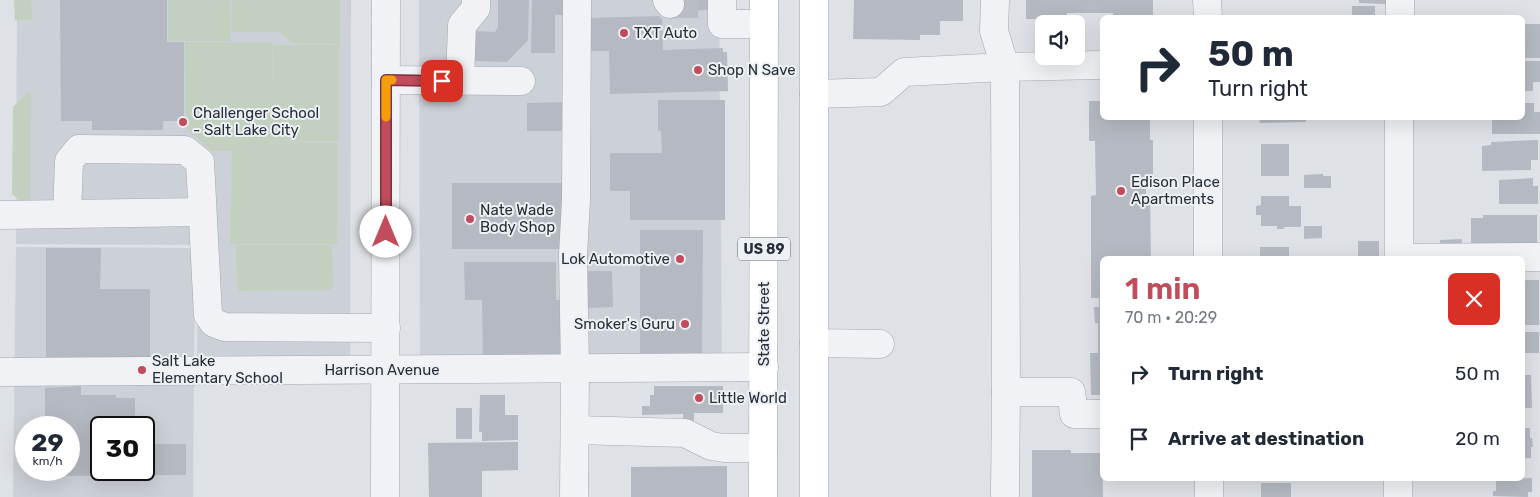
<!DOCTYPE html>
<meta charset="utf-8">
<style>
:root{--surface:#fff;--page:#f2f2f3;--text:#1f2937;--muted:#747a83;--accent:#c24c5c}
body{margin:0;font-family:Rubik,sans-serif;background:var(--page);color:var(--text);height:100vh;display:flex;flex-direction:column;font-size:19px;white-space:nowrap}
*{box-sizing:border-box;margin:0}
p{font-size:16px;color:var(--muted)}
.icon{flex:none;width:28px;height:28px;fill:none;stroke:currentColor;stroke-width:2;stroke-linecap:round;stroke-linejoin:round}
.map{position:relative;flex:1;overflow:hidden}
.sheet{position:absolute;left:1100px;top:256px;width:425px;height:225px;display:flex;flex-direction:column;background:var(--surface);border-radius:8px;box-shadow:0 5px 20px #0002}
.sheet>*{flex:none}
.guide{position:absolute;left:1100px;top:15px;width:425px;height:105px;border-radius:8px;box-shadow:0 5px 20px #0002;background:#fff;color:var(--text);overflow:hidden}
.controls{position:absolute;left:1035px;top:15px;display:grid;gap:10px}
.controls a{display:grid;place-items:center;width:50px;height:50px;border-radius:8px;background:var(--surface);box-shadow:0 5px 20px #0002;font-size:25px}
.speed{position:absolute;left:15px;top:416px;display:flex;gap:10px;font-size:25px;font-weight:700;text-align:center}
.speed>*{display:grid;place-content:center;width:65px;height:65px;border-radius:50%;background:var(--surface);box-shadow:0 5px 20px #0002;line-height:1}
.speed small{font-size:12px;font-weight:400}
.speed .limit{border:2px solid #111;border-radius:8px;background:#fff;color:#111}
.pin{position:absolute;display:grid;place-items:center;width:42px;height:42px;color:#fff;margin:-21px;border-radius:10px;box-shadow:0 2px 8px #0006}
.me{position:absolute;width:55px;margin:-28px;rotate:0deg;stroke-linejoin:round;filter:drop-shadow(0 0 4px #0008)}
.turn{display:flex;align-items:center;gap:18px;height:105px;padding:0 25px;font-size:22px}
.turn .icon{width:65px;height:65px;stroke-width:2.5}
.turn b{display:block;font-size:35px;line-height:42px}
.round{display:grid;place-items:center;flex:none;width:52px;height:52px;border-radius:8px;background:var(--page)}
.overview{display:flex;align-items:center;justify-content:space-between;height:85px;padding:0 25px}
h1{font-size:30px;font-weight:600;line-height:38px;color:var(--accent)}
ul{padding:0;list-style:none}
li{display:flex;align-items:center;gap:15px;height:65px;padding:0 25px}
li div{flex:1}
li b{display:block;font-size:19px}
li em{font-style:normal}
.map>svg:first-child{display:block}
</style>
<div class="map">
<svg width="1540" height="497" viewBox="0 0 1540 497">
<rect width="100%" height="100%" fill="#dee1e6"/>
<g fill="#ccd0d7" fill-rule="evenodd">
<polygon points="17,0 351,0 350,358 197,357 197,245 16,244"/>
<polygon points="419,0 719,0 722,359 420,361"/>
<path d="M16 247 195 248 193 497H13ZM26 428H69V470H26ZM101 428H144V470H101Z"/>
</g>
<g fill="#c3cfbf">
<polygon points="14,0 31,0 32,20 15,20"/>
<rect x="168" y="0" width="62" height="41"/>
<polygon points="232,0 340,0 340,44 292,43 280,32 231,32"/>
<polygon points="185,42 272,43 272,111 273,45 339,45 339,141 272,141 338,143 337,244 230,244 232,151 212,151 186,128"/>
<polygon points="28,92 31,92 30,200 19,200 12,194 13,107"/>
<polygon points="236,245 332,245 333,287 329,290 240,291 237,287"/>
</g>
<g fill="#b5bac2">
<polygon points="60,0 167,0 167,42 184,42 184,121 163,121 163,130 92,130 92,121 61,121"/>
<polygon points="498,0 529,0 528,40 507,62 475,61 474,31 495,32 498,27"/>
<polygon points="532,0 570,0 569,15 555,15 555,53 531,53"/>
<polygon points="671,0 709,0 709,10 671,11"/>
<polygon points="854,0 963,0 963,21 940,21 940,35 920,35 920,40 853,39"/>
<polygon points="1026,0 1153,0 1153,18 1113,18 1113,13 1067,13 1067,19 1026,19"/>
<polygon points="1359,0 1386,0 1386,4 1359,3"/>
<rect x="1352" y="6" width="23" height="12"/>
<polygon points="660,16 660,18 662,18 663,50 723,48 723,52 727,52 728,91 610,94 609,51 589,51 588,18"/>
<rect x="1522" y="24" width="18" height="34"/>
<polygon points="1522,61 1540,61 1540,82 1533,82 1533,91 1522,91"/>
<polygon points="658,100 725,100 725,220 630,220 630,191 610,191 610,153 662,153 661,131 658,131"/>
<polygon points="1089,101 1102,101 1102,118 1150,118 1150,140 1153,140 1153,187 1146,187 1146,196 1150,196 1151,259 1102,259 1102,395 1091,395 1090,353 1098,353 1098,323 1095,323 1094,307 1099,307 1099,298 1091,298 1091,196 1096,195 1095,141 1089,141"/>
<polygon points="572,102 572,131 527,131 527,103"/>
<polygon points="1522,103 1534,103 1534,112 1540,112 1540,134 1492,134 1492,118 1522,118"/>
<polygon points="1259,118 1306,118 1306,122 1260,123"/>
<polygon points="1538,140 1538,160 1531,160 1531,170 1482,171 1482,146 1491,145 1491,142"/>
<rect x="1261" y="144" width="28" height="32"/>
<polygon points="1323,174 1323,176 1331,176 1331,188 1304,188 1304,175"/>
<polygon points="1533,178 1533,186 1538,186 1538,204 1499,204 1499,180"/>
<rect x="452" y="183" width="121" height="66"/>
<polygon points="1261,196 1289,196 1289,206 1301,206 1301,227 1284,227 1284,229 1277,229 1277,226 1261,226 1261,215 1256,215 1256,206 1261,205"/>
<polygon points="1483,215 1537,215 1537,246 1471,244 1471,218 1483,218"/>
<polygon points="1304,226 1322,226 1322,238 1304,239"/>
<polygon points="640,230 703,230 702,358 640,358"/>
<polygon points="1462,239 1462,253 1440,253 1440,240"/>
<rect x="1358" y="241" width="21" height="18"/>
<rect x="1260" y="247" width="29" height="12"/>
<polygon points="46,248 101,248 100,289 150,289 150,365 46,365"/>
<polygon points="464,262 556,262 556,300 572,300 573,362 483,363 482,300 465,300"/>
<polygon points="587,271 612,271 613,307 587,308"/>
<rect x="1522" y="280" width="17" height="45"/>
<rect x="1522" y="332" width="17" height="21"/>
<polygon points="1522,375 1531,375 1532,408 1525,408 1525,412 1522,412"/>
<polygon points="81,386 81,395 116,395 116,398 135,398 135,428 101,428 101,470 144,470 144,444 186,444 186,475 45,476 45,470 69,470 69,428 45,428 45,388"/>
<polygon points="654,386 723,386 723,413 694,413 694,422 683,422 683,414 642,415 642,406 650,406 650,395 654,395"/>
<polygon points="480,395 505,395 505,415 518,415 518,440 482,441 482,432 479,432"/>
<rect x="456" y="408" width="16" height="31"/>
<polygon points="1522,428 1530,428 1530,438 1532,438 1533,447 1531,447 1531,458 1522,458"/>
<polygon points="518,442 518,470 482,471 482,497 429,497 428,443"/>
<polygon points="1032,450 1071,450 1071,453 1102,453 1103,497 1032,497"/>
<polygon points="727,466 727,497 631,497 631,467"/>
<polygon points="1532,478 1532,492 1528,492 1528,497 1493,496 1493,491 1496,491 1496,479"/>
<rect x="1261" y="483" width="30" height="14"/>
</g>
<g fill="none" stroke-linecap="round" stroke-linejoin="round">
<polyline stroke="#babdc4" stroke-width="28" stroke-dasharray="28 14" stroke-linecap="butt" points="670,4 707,4"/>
<defs>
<g id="minor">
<polyline points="667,0 670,4"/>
<polyline points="722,0 722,24 764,24"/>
<polyline points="995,0 994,31 1005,67 1006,392 1071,392 1074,414 1102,414"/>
<polyline points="1207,0 1208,18"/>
<polyline points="1400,18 1400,0"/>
<polyline points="386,80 521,81"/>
<polyline points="460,81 462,25 476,8 476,0"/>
<polyline points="814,94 881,92 904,72 1005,67 1102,65"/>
<polyline points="1208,118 1208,259"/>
<polyline points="67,214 202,212"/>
<polyline points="0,215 67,214 69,161 79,149 185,150 200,162 208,315 214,323 225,327 386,328"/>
<polyline points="1399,258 1540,257"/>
<polyline points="1399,259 1399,118"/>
<polyline points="814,343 880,344"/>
<polyline points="0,372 764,367"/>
<polyline points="575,430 685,433 711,446 724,448 763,448"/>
<polyline points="1209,479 1209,497"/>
<polyline points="1005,494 1006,392"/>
<polyline points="385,497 386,0"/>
<polyline points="574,497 575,368 573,255 576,200 577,0"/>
<polyline points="1398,497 1398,479"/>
</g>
<g id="major">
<polyline points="763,497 764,0"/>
<polyline points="814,497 814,0"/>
</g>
</defs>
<use href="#minor" stroke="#a4a8af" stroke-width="29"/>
<use href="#major" stroke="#9ea5b1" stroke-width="29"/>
<use href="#minor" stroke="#f0f2f5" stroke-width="28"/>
<use href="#major" stroke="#fff" stroke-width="28"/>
</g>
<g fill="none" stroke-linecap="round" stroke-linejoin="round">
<defs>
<polyline id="route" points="386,232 386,80 442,81"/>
</defs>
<use href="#route" stroke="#7e313c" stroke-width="12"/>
<use href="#route" stroke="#c24c5c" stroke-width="9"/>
<polyline stroke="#f59e0b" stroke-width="9" points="386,117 386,80 392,80"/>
</g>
<g fill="#c24c5c" stroke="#edf0f4" stroke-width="2">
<circle cx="624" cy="33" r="5"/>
<circle cx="698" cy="70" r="5"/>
<circle cx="183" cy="122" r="5"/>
<circle cx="1121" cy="191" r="5"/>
<circle cx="470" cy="219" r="5"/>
<circle cx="680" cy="259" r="5"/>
<circle cx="685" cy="324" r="5"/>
<circle cx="142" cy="370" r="5"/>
<circle cx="699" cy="398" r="5"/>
</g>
<g text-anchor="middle" stroke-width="4" stroke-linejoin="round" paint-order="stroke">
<rect fill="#edf0f4" stroke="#636972" stroke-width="1" x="738" y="237.5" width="52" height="23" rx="4"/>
<g font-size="14" font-weight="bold" fill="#282f3b">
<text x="764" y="254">US 89</text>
</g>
<g font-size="15" fill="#282f3b" stroke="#edf0f4" text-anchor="start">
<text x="634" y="38">TXT Auto</text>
<text x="708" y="75">Shop N Save</text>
<text x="193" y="118">Challenger School<tspan x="193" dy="17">- Salt Lake City</tspan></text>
<text x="1131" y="187">Edison Place<tspan x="1131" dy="17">Apartments</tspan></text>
<text x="480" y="215">Nate Wade<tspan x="480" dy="17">Body Shop</tspan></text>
<text x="670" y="264" text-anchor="end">Lok Automotive</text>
<text x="675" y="329" text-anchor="end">Smoker's Guru</text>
<text x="152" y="366">Salt Lake<tspan x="152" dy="17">Elementary School</tspan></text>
<text x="709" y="403">Little World</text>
</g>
<g font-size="15" fill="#282f3b" stroke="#edf0f4">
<text transform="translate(764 324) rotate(-90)" y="5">State Street</text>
<text x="382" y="375">Harrison Avenue</text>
</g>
</g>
</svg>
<div class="controls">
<a><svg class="icon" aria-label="sound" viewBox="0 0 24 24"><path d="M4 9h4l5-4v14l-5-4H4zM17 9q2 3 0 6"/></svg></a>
</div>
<div class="speed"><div>29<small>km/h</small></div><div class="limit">30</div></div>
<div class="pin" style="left:442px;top:81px;background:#d93025"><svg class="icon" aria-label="arrive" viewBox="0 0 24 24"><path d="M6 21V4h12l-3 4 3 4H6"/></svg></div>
<svg class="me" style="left:386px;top:232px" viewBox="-20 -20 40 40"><circle r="19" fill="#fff"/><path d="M0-13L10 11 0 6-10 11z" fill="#c24c5c"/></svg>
<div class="guide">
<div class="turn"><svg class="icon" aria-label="right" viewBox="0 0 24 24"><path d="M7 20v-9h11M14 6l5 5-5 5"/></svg><div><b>50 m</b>Turn right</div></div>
</div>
<section class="sheet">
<div class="overview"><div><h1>1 min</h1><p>70 m · 20:29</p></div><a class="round" style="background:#d93025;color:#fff"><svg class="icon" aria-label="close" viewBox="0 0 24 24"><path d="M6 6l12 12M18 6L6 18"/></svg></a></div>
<ul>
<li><svg class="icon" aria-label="right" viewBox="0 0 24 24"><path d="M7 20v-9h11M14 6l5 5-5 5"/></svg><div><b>Turn right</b></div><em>50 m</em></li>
<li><svg class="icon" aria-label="arrive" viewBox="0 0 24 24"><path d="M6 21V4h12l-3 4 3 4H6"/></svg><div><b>Arrive at destination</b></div><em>20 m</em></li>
</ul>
</section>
</div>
